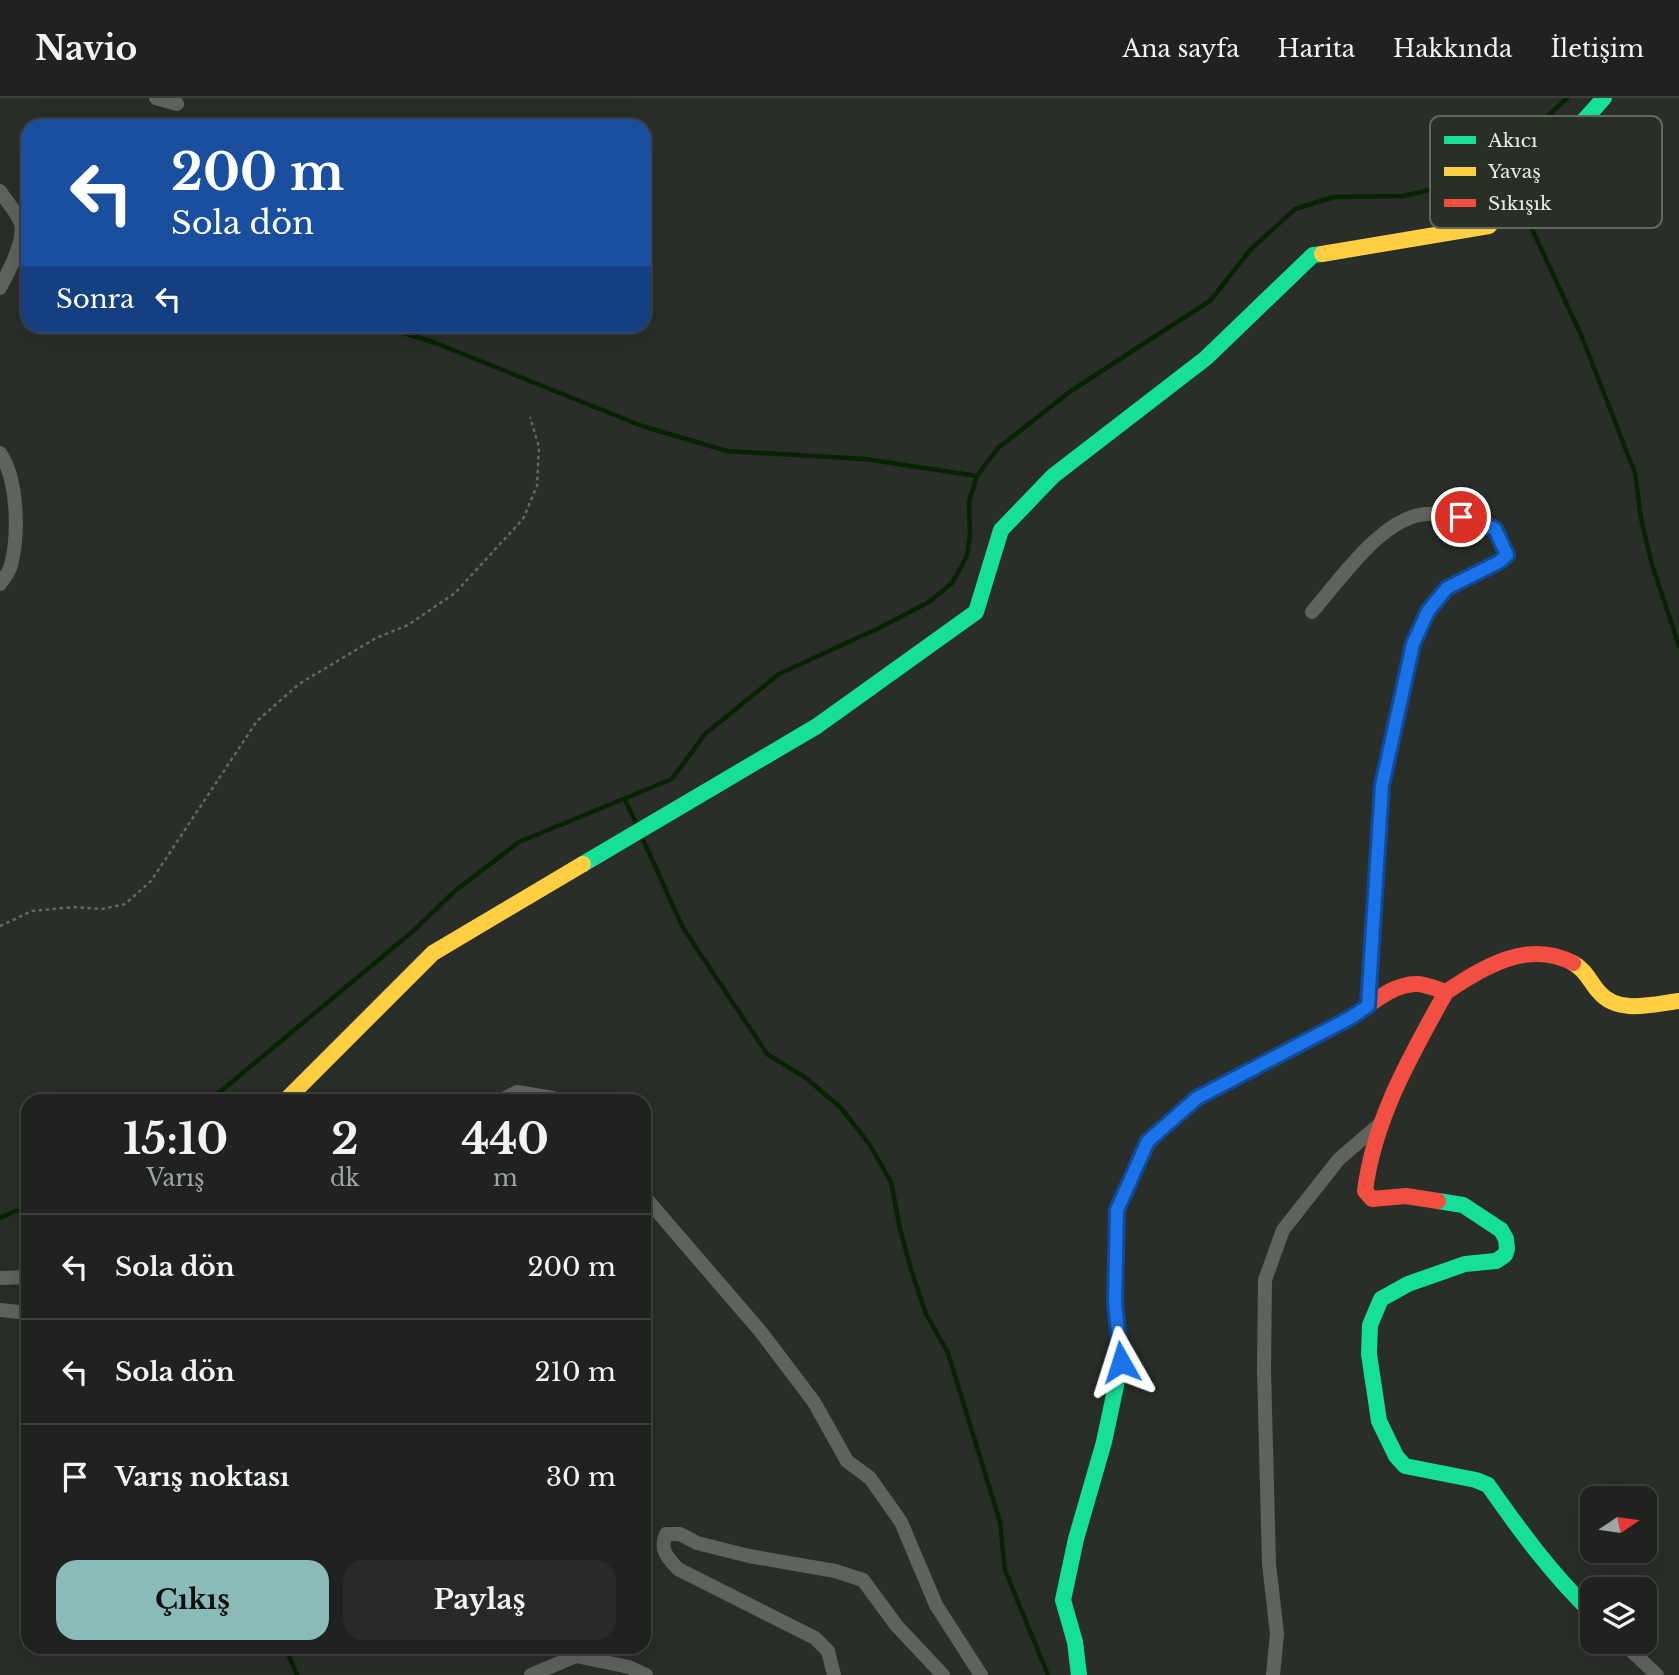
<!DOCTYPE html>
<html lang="tr">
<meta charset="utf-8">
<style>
:root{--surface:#1f221e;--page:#272a27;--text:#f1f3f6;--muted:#a1a4a4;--line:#3c3f3c;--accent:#8bbbb9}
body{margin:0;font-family:"Libre Baskerville",serif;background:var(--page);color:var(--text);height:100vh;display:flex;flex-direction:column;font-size:26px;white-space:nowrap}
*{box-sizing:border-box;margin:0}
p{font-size:23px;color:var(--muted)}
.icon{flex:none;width:38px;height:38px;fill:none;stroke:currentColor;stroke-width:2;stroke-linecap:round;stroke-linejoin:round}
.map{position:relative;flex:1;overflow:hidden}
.panel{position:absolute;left:21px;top:996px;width:630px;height:560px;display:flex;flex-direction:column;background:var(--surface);border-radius:21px;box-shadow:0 7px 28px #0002,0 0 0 2px var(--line)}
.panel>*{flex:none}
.banner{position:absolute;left:21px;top:21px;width:630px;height:214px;border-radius:21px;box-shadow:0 7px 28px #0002,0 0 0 2px var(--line);background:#1a4fa0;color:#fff;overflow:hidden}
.needle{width:46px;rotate:77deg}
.buttons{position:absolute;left:1580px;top:1388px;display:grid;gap:14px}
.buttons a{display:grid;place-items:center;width:77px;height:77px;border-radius:14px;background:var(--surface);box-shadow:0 7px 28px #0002,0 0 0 2px var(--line);font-size:35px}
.pin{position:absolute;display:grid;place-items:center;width:60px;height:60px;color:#fff;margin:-30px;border:4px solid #fff;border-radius:50%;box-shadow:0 2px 7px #0007}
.me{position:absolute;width:77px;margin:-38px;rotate:354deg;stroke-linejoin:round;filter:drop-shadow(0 0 5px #0008)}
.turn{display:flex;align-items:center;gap:24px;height:147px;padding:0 35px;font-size:32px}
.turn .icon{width:91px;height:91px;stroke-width:2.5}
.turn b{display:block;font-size:49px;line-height:60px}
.then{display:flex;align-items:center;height:66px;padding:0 35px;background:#0003;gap:14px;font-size:26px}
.eta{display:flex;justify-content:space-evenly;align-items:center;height:119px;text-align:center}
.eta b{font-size:42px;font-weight:800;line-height:49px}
.cta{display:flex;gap:14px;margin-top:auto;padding:14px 35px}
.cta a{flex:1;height:80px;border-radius:21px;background:var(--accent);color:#111;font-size:28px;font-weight:800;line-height:80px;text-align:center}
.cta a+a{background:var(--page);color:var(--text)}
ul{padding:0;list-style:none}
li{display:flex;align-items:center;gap:21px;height:105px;padding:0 35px;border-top:2px solid var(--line)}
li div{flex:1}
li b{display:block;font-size:26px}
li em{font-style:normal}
header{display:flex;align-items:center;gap:42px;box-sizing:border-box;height:98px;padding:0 35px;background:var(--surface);border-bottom:2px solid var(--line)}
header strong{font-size:33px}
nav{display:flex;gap:38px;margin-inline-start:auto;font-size:24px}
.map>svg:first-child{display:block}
</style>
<header>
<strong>Navio</strong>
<nav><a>Ana sayfa</a><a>Harita</a><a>Hakkında</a><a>İletişim</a></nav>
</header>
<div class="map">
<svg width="1679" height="1577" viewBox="0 0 1679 1577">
<rect width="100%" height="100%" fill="#292e28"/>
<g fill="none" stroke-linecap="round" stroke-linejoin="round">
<g stroke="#082304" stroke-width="4.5">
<polyline points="1501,62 1514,92"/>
<polyline points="1519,103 1582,239 1635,375 1641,420 1652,467 1679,548"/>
<polyline points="365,228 390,231 433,244 642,328 727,353 865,361 977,378"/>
<polyline points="625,702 638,729"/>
<polyline points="641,737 683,830 767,956 806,980 841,1010 870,1047 891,1084 900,1131 912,1175 926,1216 948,1255 1000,1424 1005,1472 1048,1577"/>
<polyline points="209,1003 412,834 455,793 519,744 672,681 705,636 779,576 879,530 929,504 952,485 967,458 970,436 969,404 977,378 998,350 1071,293 1211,202 1250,152 1295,111 1334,99 1403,98 1460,85 1501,62 1567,0"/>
<polyline points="0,1120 16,1113 28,1113"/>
<polyline points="285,1549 297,1577"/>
</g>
<polyline stroke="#646862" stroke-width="2.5" stroke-dasharray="3.5 3.5" stroke-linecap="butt" points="0,828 32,813 74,809 102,811 125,806 151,783 257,623 299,586 376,540 408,527 455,495 523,421 537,388 539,349 530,319"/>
<g stroke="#5e645c" stroke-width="14">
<polyline points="156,0 177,6"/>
<path d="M0 93C6 103 18 115 21 126 25 144 8 175 0 190"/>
<path d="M0 355C18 382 19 435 11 467 10 473 4 480 0 486"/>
<path d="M1312 514C1339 483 1382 419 1426 416 1450 414 1473 423 1495 431L1507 457 1499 464 1447 490 1428 513 1413 546 1382 687 1368 908"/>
<polyline points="499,1003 517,994 553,1000 556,1003"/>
<polyline points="644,1098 761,1234 814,1304 847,1363 870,1380 901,1424 936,1507 981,1577"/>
<polyline points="0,1180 28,1179"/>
<polyline points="0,1212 28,1215"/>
<polyline points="1622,1544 1657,1577"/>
<polyline points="531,1577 576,1558 629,1569 646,1577"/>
<path d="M834 1577 828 1553 815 1540 678 1471C668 1460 659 1452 666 1436H680L697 1445 749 1458 835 1473 863 1482 896 1527 943 1577"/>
<polyline points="1273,1577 1277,1536 1269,1466 1264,1272 1265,1182 1283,1132 1339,1061 1381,1025"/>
</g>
<g stroke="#16e098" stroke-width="16">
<polyline points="1517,97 1604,0"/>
<polyline points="583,766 817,628 976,514 1001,432 1053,378 1206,260 1313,157 1322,156"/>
<path d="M1438 1103 1463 1107 1501 1132 1506 1141 1507 1151 1505 1157 1496 1163 1465 1166 1408 1186 1381 1201 1370 1227 1369 1256 1379 1323 1396 1358 1405 1368 1476 1382 1488 1387C1521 1434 1551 1475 1592 1515"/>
<polyline points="1079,1577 1075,1544 1063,1502 1076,1441 1104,1344 1121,1264 1115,1205 1117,1112 1148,1043 1197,1000 1352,919"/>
</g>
<g stroke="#ffcf43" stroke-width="16">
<polyline points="1322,156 1489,128 1517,97"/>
<path d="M1573 865C1586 872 1590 884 1599 894 1618 917 1654 906 1679 903"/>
<polyline points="285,1003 433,855 583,766"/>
</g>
<g stroke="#f24e42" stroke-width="16">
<path d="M1352 919C1371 906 1393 885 1418 886 1427 887 1437 891 1446 894 1484 869 1528 841 1573 865"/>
<path d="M1438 1103 1406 1098 1372 1101 1365 1093C1374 1021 1411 957 1446 894"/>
</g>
</g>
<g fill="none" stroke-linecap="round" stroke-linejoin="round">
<defs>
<polyline id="route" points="1121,1264 1115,1205 1117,1112 1148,1043 1197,1000 1350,920 1368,908 1382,687 1413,546 1428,513 1447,490 1499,464 1507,457 1495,431 1461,419"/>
</defs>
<use href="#route" stroke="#114b97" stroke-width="18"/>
<use href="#route" stroke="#1a73e8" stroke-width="12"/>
</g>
<rect x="1430" y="18" width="232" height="112" rx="10" fill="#283026" stroke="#61685f" stroke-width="2"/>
<rect x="1444" y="38" width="32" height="8" fill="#16e098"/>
<rect x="1444" y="69" width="32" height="9" fill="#ffcf43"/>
<rect x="1444" y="101" width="32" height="8" fill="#f24e42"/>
<g font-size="19" fill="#e5eae3">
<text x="1488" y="49">Akıcı</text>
<text x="1488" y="80">Yavaş</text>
<text x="1488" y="112">Sıkışık</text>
</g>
</svg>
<div class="buttons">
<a><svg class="needle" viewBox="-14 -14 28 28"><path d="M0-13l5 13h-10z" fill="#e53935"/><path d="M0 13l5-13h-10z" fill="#a1a4a4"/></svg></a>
<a><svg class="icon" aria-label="layers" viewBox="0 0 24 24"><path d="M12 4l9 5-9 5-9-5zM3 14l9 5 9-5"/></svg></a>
</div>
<div class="pin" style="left:1461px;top:419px;background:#d93025"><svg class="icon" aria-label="arrive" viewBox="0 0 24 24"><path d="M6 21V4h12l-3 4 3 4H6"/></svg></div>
<svg class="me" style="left:1121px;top:1264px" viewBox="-20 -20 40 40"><path d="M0-17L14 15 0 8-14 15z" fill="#1a73e8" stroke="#fff" stroke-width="4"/></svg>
<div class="banner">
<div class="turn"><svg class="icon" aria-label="left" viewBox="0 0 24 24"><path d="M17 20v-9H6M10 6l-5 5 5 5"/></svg><div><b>200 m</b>Sola dön</div></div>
<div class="then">Sonra<svg class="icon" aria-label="left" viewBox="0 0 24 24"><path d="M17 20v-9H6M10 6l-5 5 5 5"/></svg></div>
</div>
<section class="panel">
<div class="eta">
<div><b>15:10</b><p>Varış</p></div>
<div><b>2</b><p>dk</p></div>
<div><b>440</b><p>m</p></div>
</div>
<ul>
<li><svg class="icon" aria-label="left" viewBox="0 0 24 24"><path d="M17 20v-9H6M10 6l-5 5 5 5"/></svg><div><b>Sola dön</b></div><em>200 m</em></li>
<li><svg class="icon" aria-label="left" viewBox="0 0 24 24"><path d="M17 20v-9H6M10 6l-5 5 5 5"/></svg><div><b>Sola dön</b></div><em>210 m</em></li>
<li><svg class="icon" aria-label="arrive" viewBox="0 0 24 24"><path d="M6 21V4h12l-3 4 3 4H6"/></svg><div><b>Varış noktası</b></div><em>30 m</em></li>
</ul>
<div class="cta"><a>Çıkış</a><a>Paylaş</a></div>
</section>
</div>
